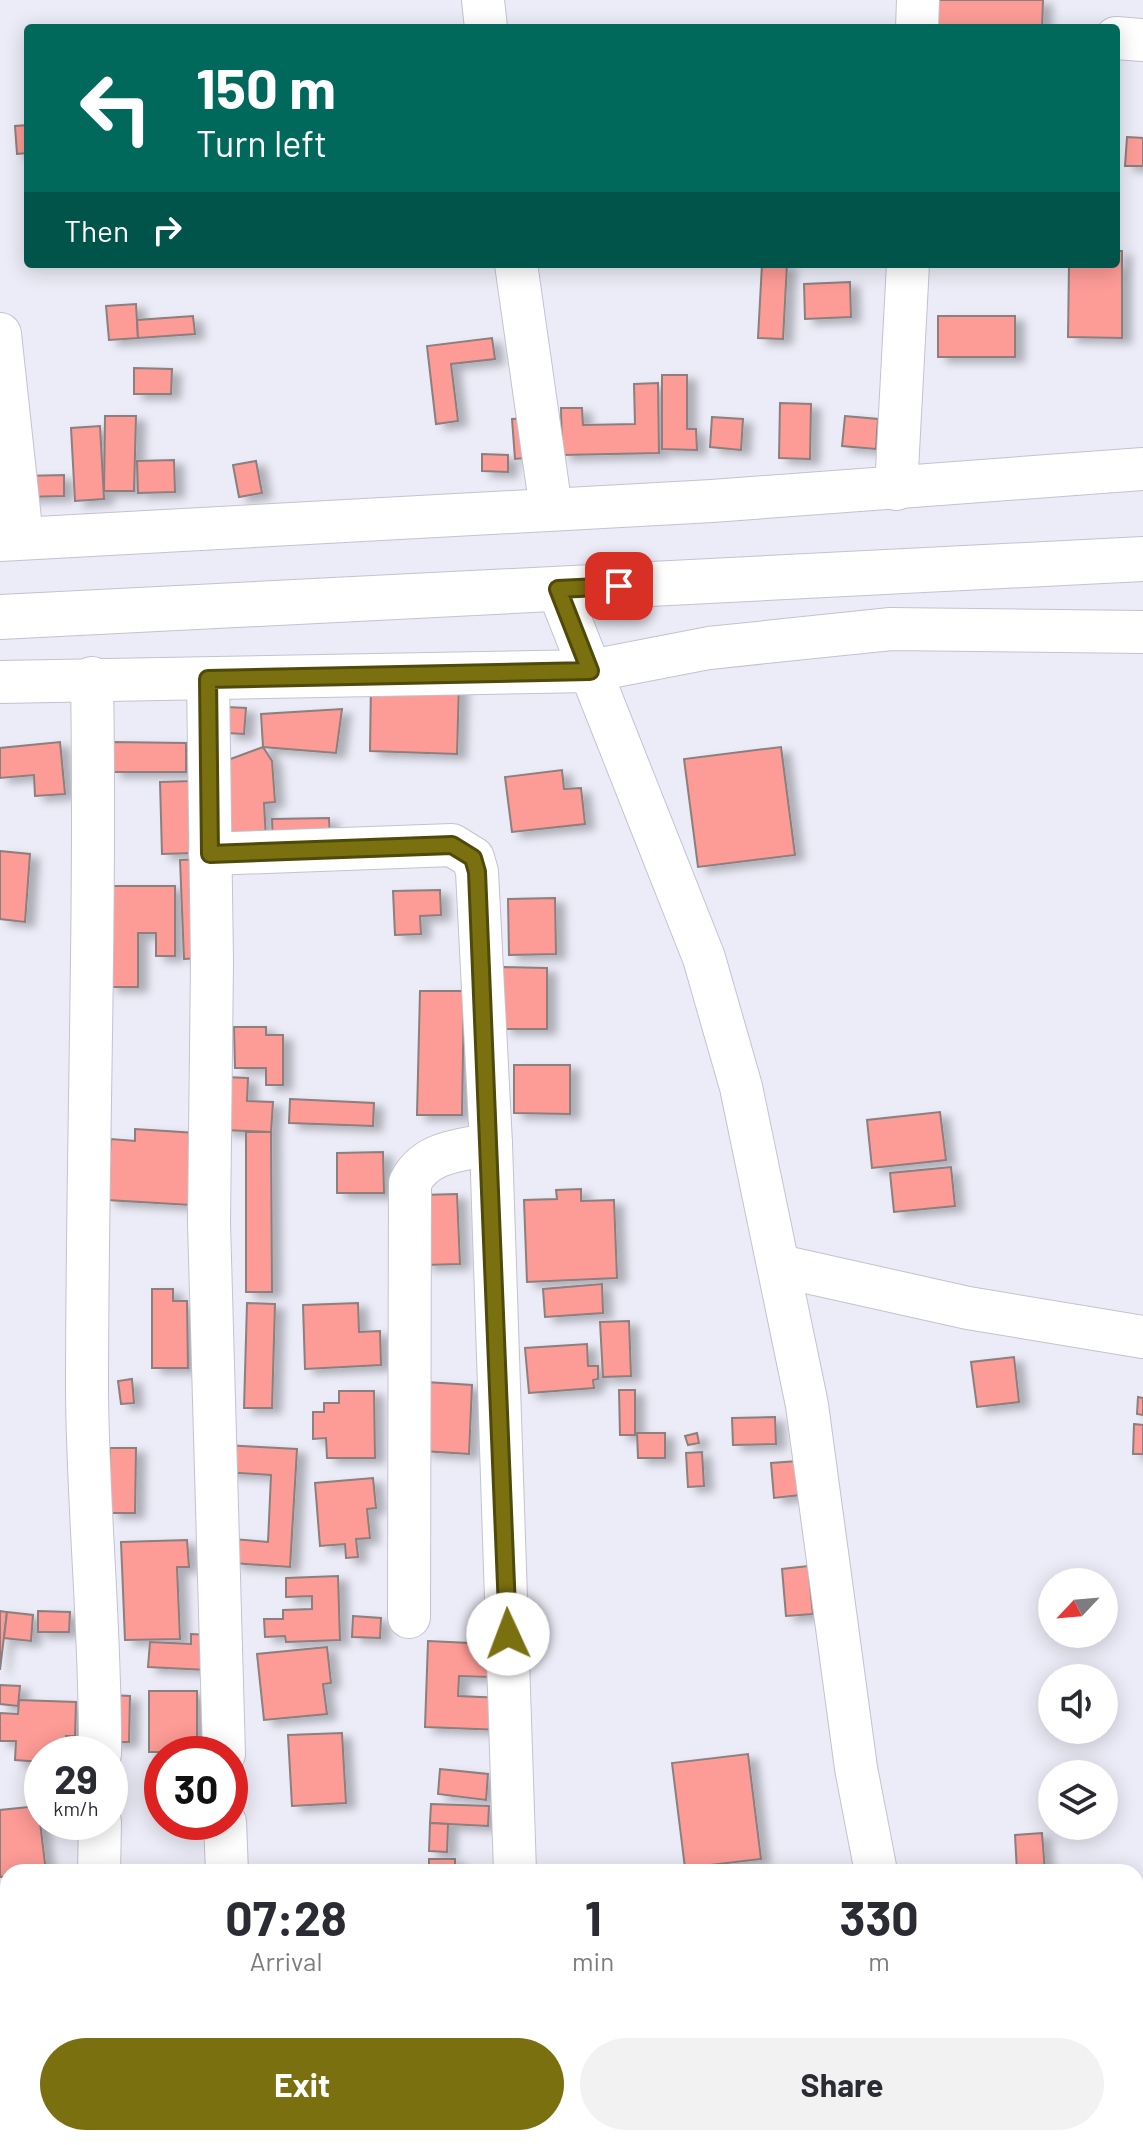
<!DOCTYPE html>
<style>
:root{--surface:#fff;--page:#f2f2f3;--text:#2b2b33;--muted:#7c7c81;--accent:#7a700f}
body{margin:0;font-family:Barlow,sans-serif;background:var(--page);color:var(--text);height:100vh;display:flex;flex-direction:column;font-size:30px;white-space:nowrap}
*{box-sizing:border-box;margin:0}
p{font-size:26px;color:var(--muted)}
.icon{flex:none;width:44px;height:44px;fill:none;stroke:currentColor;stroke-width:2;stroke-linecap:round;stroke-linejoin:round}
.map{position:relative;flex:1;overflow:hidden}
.sheet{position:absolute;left:0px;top:1864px;width:1144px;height:282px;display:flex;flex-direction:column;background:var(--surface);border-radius:24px 24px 0 0;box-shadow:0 4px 20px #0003}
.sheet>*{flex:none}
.banner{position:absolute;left:24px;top:24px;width:1096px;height:244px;border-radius:8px;box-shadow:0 4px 20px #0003;background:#00695c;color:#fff;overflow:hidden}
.needle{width:52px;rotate:244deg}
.buttons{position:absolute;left:1038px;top:1568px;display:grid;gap:16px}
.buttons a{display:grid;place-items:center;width:80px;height:80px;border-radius:50%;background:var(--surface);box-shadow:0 4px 20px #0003;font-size:40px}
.speed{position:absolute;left:24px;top:1736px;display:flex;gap:16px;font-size:40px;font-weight:700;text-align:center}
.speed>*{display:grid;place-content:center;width:104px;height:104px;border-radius:50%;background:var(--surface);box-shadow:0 4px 20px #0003;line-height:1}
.speed small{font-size:20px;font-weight:400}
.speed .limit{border:12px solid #d22;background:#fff;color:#111}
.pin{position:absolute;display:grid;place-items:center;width:68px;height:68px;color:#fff;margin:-34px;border-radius:16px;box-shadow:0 4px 12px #0006}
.me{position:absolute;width:88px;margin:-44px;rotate:358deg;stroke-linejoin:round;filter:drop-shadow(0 0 6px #0008)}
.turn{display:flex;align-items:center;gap:28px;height:168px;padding:0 40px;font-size:36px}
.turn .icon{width:104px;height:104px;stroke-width:2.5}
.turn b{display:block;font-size:56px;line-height:68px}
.then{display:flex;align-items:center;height:76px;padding:0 40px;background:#0003;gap:16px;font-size:30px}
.eta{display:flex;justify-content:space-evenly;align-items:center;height:136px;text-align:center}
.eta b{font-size:48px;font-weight:700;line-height:56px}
.button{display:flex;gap:16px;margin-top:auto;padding:16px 40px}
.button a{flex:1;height:92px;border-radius:48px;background:var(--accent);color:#fff;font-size:32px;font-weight:700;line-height:92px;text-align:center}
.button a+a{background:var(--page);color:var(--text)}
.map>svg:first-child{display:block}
</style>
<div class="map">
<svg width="1143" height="2145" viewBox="0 0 1143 2145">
<defs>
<filter id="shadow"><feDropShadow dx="9" dy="5" stdDeviation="4" flood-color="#0004"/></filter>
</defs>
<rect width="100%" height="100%" fill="#ebecf7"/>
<g fill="#fd9b96" stroke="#8c7f7e" stroke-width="2" filter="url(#shadow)">
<polygon points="936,0 1043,0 1042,28 935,28"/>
<polygon points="28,125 28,153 17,154 15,126"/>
<polygon points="1127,137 1143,138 1143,166 1125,166"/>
<polygon points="1116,251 1122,251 1122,338 1068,337 1069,264 1116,264"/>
<polygon points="762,264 787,264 783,339 758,338"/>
<polygon points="850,282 851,317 805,319 804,284"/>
<polygon points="136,304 138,338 109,340 106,306"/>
<polygon points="193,316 195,334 138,338 137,320"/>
<rect x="938" y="316" width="77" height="41"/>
<polygon points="492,338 495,359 451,364 458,421 436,424 427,346"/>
<polygon points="134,368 172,369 171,394 134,394"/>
<polygon points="662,375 687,375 687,429 696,429 697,450 662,449"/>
<polygon points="658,383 659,453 562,455 561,408 582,408 583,425 635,424 634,384"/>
<polygon points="780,403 811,404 810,459 779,458"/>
<polygon points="105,416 136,416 134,491 104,491"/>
<polygon points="845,416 878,419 876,449 842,446"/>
<polygon points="712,417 743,419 741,450 710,447"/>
<polygon points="531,418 535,457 515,459 512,419"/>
<polygon points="100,426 104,499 75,501 71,428"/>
<polygon points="482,454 508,455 508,472 482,471"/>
<polygon points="174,460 175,492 138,493 137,461"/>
<polygon points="256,461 262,493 239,497 233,465"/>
<polygon points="64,475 64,496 22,497 22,476"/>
<polygon points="371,681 459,683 457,754 370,751"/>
<polygon points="227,707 246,708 244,734 226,733"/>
<polygon points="342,709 336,753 263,747 261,714"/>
<polygon points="60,742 65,794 35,796 34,775 0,778 0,748"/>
<polygon points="112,742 186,743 186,772 112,772"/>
<polygon points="263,747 272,761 275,802 264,803 266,839 222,842 217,764"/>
<polygon points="781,747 795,855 698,867 684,759"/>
<polygon points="562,770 564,789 581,788 585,824 512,832 505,777"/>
<polygon points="192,781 195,853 162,854 160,782"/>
<polygon points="329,818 330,841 273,843 272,819"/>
<polygon points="0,851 30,854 25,922 0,919"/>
<polygon points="200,859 204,958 184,959 180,860"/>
<polygon points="109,886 175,886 175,956 156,956 156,933 138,933 138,987 109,987"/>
<polygon points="440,890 441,915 420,916 421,934 395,935 393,891"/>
<polygon points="555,898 556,954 509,955 508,899"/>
<polygon points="503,967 547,968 547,1029 503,1029"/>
<polygon points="420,991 464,991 462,1115 417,1115"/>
<polygon points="234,1027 266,1027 266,1035 283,1035 283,1085 266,1085 266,1068 235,1068"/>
<polygon points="514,1065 570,1065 570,1114 514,1113"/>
<polygon points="225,1077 248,1078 247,1101 273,1102 271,1132 223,1130"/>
<polygon points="290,1099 374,1103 373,1126 289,1123"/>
<polygon points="940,1112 946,1160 872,1168 867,1120"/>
<polygon points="135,1129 196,1133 191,1205 107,1200 111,1139 135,1141"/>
<polygon points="246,1132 271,1132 272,1292 246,1292"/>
<polygon points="383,1152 384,1193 337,1193 337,1153"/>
<polygon points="951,1167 955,1206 894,1212 890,1173"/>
<polygon points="581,1189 581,1201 614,1200 617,1278 527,1282 524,1200 557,1199 556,1190"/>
<polygon points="457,1194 460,1264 424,1265 421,1195"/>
<polygon points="602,1284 603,1313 545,1317 543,1289"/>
<polygon points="152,1289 173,1289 173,1301 187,1301 188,1368 152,1368"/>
<polygon points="247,1303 275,1304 272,1408 244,1408"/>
<polygon points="358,1303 359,1332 380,1331 381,1365 305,1369 303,1305"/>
<polygon points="629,1321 631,1376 603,1377 600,1322"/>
<polygon points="587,1344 588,1366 598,1366 598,1379 593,1380 594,1388 529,1393 525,1348"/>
<polygon points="1014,1357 1019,1402 977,1407 971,1362"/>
<polygon points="132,1379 134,1403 121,1404 118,1381"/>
<polygon points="426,1382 472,1385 469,1454 423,1451"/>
<polygon points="619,1390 635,1390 635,1435 620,1435"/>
<polygon points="339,1391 374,1391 375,1458 327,1458 326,1438 313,1439 313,1412 324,1412 324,1403 339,1403"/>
<polygon points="1138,1397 1143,1398 1143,1415 1137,1414"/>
<polygon points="775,1417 776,1444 733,1445 732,1418"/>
<polygon points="1134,1424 1143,1425 1143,1454 1133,1454"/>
<polygon points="637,1433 665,1433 665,1458 638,1458"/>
<polygon points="697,1433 699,1443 688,1445 685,1436"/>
<polygon points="224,1445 297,1449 290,1567 233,1563 234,1539 268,1542 271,1475 222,1472"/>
<polygon points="110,1448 136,1448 135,1513 110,1513"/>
<polygon points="702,1452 704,1486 688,1487 686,1453"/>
<polygon points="797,1461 800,1495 774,1498 771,1463"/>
<polygon points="373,1478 376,1508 367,1509 370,1538 356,1539 358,1557 346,1558 345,1544 320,1546 315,1483"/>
<polygon points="187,1540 189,1567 177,1567 180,1639 125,1640 121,1542"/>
<polygon points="808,1566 813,1614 786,1616 782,1569"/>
<polygon points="338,1576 340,1640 286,1642 285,1636 265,1637 264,1619 283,1619 283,1610 312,1609 312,1596 286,1597 286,1578"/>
<polygon points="0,1611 7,1612 0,1670"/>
<polygon points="38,1611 70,1612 69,1632 38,1632"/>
<polygon points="7,1612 33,1615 31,1641 4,1638"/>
<polygon points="353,1616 381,1618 380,1638 352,1637"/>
<polygon points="191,1634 209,1635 207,1670 148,1667 150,1642 191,1644"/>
<polygon points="428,1641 491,1644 490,1677 459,1676 458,1696 503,1698 502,1730 425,1727"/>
<polygon points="327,1647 331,1683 323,1684 327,1714 264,1720 257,1654"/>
<polygon points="0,1685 20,1686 18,1706 0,1704"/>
<rect x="149" y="1691" width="48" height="61"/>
<polygon points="110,1695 130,1696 129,1742 109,1742"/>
<polygon points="19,1700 76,1702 75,1736 66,1736 65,1754 42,1754 42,1762 15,1760 16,1741 0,1741 0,1713 18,1714"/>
<polygon points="342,1733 346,1803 292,1806 288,1735"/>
<polygon points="748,1754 761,1859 685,1868 672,1763"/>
<polygon points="440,1769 488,1774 486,1800 438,1794"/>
<polygon points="431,1804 489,1806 488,1826 430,1823"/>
<polygon points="38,1806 46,1872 8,1872 8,1876 0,1877 0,1810"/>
<polygon points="430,1823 448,1824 447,1852 429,1851"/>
<polygon points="1042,1833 1045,1872 1017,1872 1015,1835"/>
<rect x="429" y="1859" width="26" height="13"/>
<rect x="0" y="2055" width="8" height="70"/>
<polygon points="429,2138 453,2139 453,2145 428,2145"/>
<polygon points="688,2138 711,2138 712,2144 689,2145"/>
<polygon points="758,2141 758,2145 699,2145 712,2144"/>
</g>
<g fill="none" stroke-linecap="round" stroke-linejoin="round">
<defs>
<g id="minor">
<polyline points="483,0 486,28"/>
<polyline points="917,28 918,0"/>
<polyline points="1116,38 1143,40"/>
<polyline points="516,264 551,509"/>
<polyline points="0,334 22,538"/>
<polyline points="896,489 908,264"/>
<polyline points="0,540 712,501 1143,469"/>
<polyline points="558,589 704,958 741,1087 807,1405 856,1768 876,1872"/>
<path d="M92 678C96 916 87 1154 87 1392 88 1513 101 1633 100 1754"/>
<polyline points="208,679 212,962 209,1223 224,1754"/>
<polyline points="0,682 590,671 709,648 891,629 1143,632"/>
<polyline points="210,854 452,845 473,858 477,872 491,1144 515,1872"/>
<polyline points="780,1266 968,1308 1143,1337"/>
<path d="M409 1617 410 1183C425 1151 459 1151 491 1144"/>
<polyline points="225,1822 227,1872"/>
<polyline points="99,1872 100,1822"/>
<polyline points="236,2138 237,2145"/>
<polyline points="520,2138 520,2145"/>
<polyline points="929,2138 930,2145"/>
</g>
<polyline id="highway" points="0,617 1143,559"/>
</defs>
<use href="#minor" stroke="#c2c3cf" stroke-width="44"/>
<use href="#highway" stroke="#c2c3cf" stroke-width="46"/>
<use href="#minor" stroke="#fff" stroke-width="42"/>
<use href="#highway" stroke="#fff" stroke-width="44"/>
</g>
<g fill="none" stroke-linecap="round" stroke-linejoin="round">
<defs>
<polyline id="route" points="508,1634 477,872 473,858 452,845 210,854 208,679 590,671 558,589 619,586"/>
</defs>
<use href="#route" stroke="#4f490a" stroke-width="20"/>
<use href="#route" stroke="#7a700f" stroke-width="14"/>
</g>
</svg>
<div class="buttons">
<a><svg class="needle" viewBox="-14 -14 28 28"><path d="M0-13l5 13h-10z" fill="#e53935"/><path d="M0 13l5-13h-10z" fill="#7c7c81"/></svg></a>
<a><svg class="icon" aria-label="sound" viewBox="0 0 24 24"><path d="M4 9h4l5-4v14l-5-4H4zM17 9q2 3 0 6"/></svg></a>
<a><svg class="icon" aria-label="layers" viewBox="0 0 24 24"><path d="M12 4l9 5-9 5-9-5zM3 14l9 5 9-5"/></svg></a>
</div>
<div class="speed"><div>29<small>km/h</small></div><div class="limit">30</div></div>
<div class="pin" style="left:619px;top:586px;background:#d93025"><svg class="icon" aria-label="arrive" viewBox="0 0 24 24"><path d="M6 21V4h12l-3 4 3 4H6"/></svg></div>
<svg class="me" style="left:508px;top:1634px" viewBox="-20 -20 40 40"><circle r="19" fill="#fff"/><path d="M0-13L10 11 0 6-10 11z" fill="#7a700f"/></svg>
<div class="banner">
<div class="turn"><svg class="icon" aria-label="left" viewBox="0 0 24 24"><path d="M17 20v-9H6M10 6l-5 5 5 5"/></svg><div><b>150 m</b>Turn left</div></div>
<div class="then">Then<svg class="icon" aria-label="right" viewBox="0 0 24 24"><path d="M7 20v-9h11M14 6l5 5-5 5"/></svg></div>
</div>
<section class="sheet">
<div class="eta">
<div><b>07:28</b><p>Arrival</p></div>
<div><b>1</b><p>min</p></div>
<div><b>330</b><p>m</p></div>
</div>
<div class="button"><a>Exit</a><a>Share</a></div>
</section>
</div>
